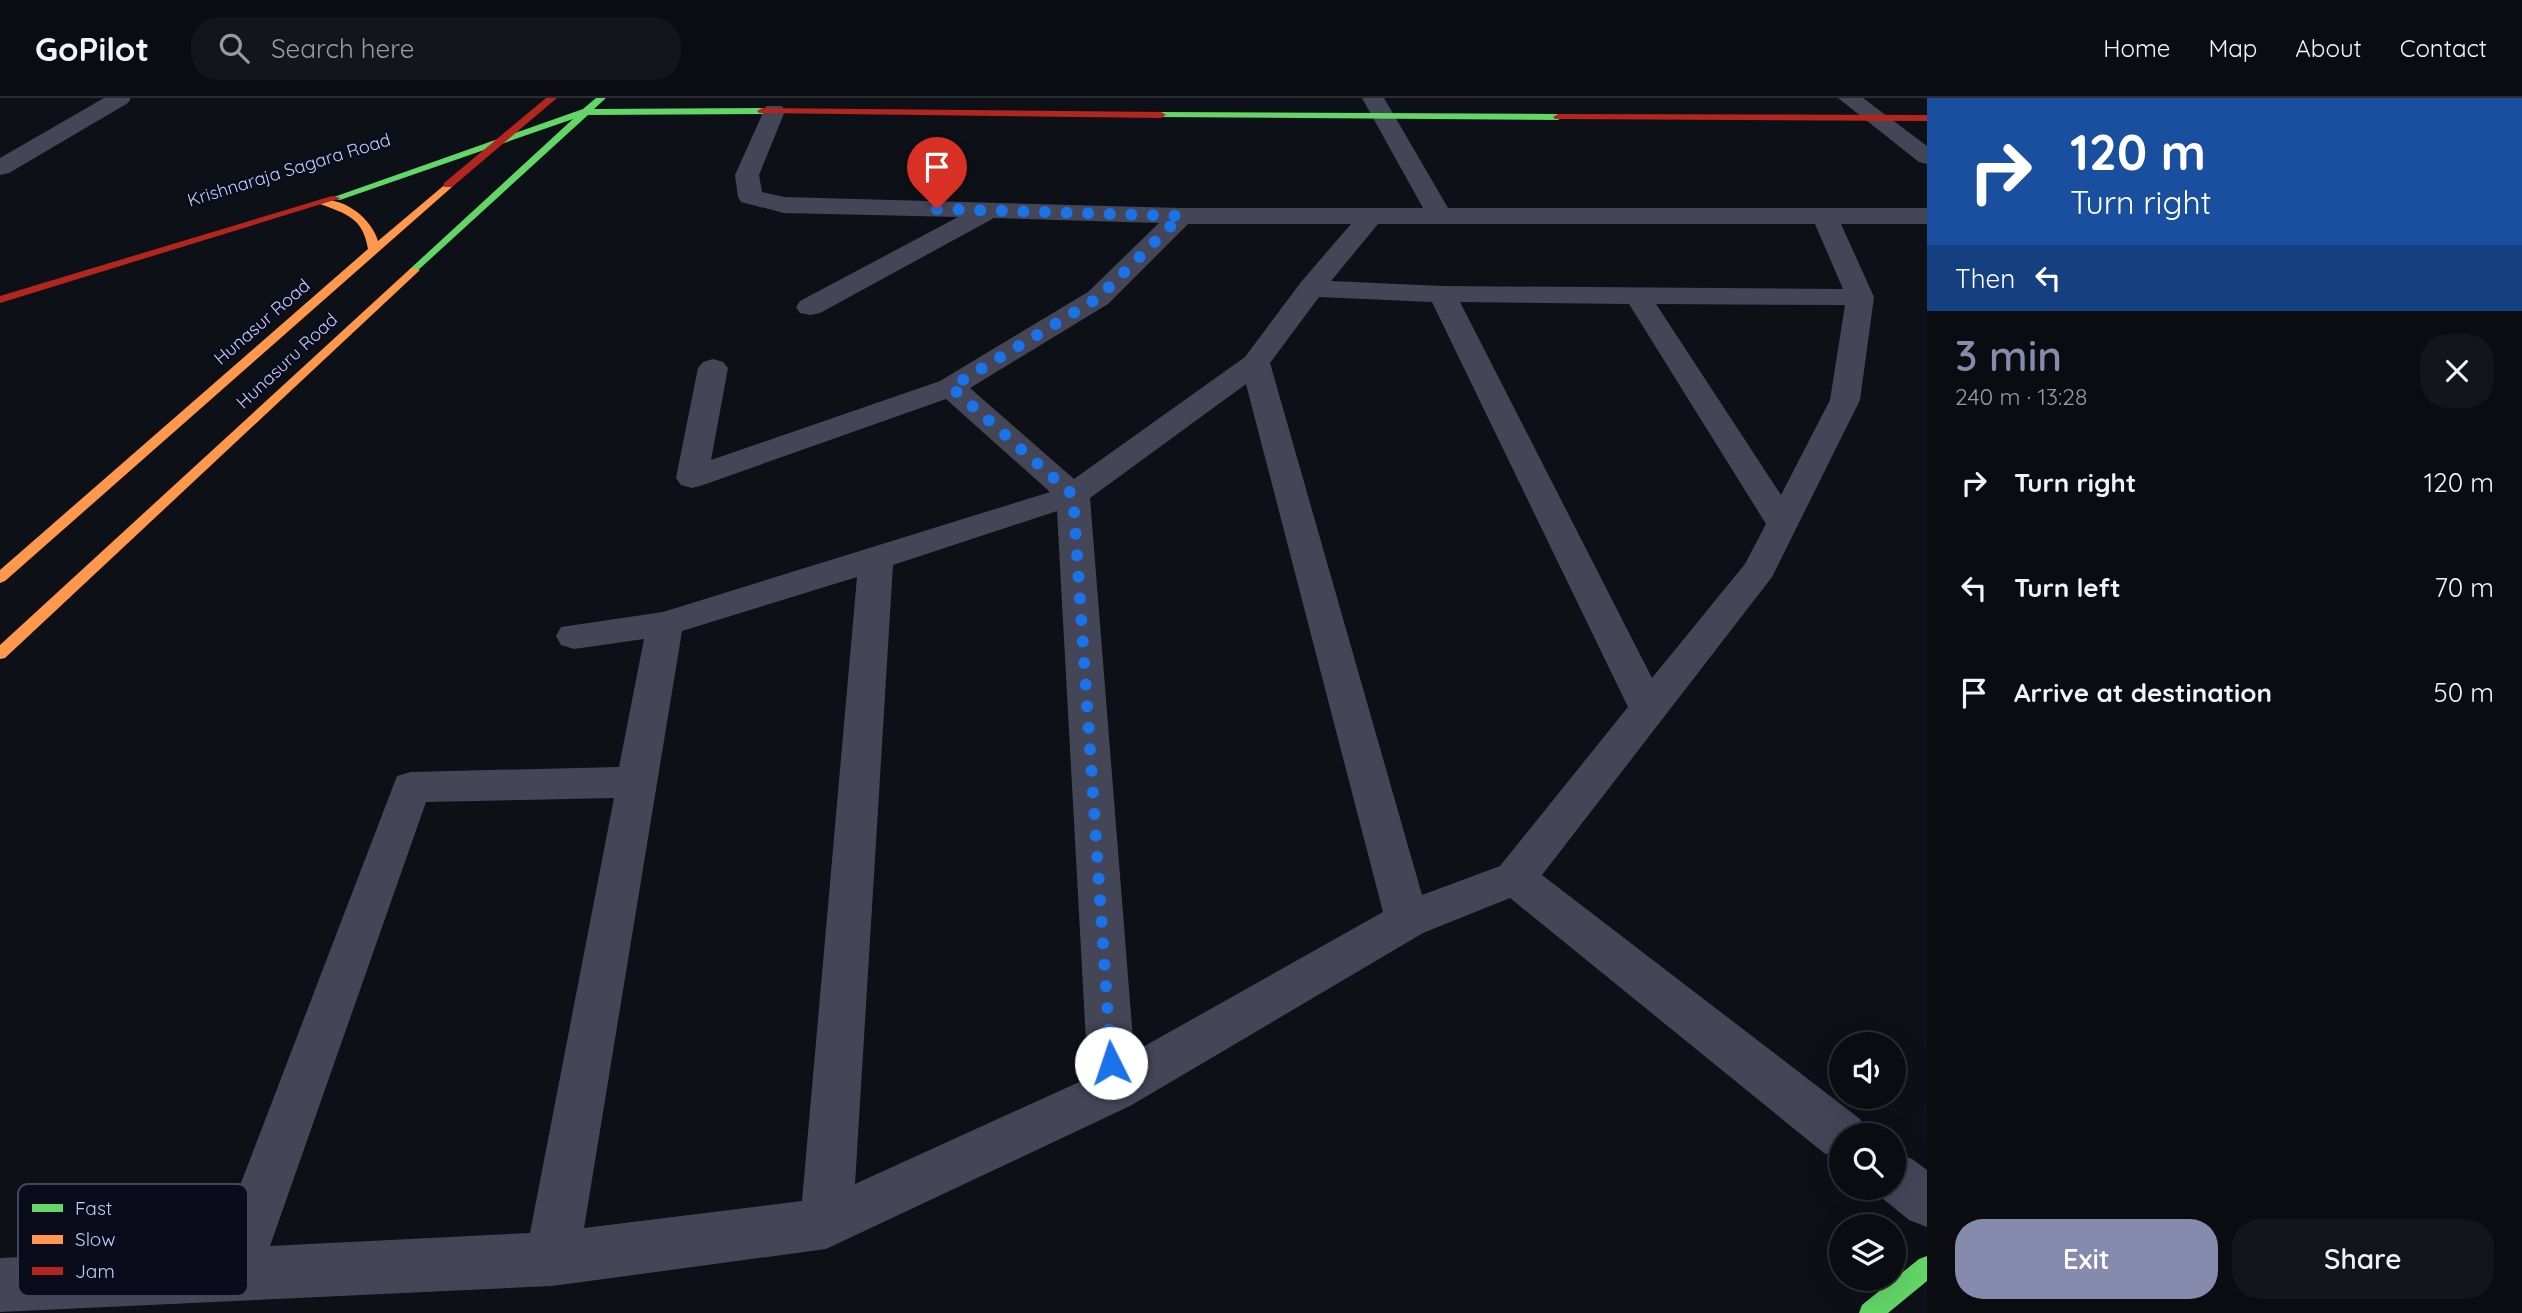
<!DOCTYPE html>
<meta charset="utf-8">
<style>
:root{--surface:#0a0c12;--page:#13151b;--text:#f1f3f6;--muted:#999b9f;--line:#2a2c32;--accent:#868aad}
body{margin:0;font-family:Quicksand,sans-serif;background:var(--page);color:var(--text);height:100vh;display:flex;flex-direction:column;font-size:26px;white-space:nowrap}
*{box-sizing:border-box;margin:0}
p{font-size:23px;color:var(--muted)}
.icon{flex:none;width:38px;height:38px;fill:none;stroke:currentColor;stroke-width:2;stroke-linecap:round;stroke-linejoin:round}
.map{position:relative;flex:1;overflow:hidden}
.side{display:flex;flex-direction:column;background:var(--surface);width:595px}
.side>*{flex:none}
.banner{background:#1a4fa0;color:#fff;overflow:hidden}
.fabs{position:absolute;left:1829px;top:934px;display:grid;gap:14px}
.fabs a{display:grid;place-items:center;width:77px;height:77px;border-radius:50%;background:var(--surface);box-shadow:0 7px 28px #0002,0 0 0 2px var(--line);font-size:35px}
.pin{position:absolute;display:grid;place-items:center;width:60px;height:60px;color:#fff;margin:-72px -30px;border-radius:50% 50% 50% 0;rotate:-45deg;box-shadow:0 0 7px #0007}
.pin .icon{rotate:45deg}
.me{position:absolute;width:77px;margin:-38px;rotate:356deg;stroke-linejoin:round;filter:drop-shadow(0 0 5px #0008)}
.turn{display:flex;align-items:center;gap:24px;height:147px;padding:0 28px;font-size:32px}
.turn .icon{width:91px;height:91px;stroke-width:2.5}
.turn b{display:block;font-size:49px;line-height:60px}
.then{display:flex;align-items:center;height:66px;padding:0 28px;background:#0003;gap:14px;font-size:26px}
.round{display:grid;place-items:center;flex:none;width:74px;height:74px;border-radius:28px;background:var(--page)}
.overview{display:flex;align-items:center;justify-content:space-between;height:119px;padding:0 28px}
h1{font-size:42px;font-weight:600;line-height:52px;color:var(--accent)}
.action{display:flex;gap:14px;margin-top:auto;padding:14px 28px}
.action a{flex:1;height:80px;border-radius:28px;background:var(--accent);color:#fff;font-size:28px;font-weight:600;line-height:80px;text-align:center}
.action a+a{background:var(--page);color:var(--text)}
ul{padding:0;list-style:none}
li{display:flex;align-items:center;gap:21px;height:105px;padding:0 28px}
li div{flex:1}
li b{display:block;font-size:26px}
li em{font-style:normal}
header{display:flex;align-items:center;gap:42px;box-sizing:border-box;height:98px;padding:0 35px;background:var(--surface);border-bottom:2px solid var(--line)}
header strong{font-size:33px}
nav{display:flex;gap:38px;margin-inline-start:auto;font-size:24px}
.search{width:490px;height:63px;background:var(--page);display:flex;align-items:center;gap:18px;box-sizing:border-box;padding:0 24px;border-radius:28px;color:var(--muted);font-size:26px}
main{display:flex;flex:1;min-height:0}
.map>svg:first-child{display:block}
</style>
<header>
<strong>GoPilot</strong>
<div class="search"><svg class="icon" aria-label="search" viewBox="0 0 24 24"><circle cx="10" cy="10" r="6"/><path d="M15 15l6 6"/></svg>Search here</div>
<nav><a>Home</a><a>Map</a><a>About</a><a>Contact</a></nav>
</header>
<main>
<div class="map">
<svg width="1927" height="1215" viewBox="0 0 1927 1215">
<rect width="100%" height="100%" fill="#0e1018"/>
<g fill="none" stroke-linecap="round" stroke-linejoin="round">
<g fill="#444658" fill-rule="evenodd">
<polygon points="104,0 131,0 128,5 9,75 0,77 0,60"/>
<path d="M1362 0H1384L1448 110H1927V126H1841L1874 199 1860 302 1772 479 1542 777 1860 1021 1867 1038H1841V1061L1824 1055 1510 800 1423 835 1130 1008 826 1151 552 1188 0 1214V1160L216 1150 397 678 411 674 619 669 644 541 574 551 561 547 556 538 561 529 663 514 1050 394 946 301 703 387 692 390 681 387 676 380 698 270 703 264 713 261 723 264 728 270 711 362 940 283 1088 194 1159 125 994 120 820 215 810 217 800 215 796 209 800 203 958 119 784 115 741 104 738 99 735 77 766 8H782L785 13 759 77 762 94 784 99 1181 110H1423ZM1188 126H1351L1301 184 1245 259 1074 381 970 290 1108 206ZM1378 126H1815L1843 191 1442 188 1331 183ZM1319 199 1432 204 1628 609 1500 768 1422 797 1270 265ZM1460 204 1629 206 1766 426 1745 466 1652 580ZM1656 206 1845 207 1830 302 1781 397ZM1246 286 1383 814 1134 954 1090 400ZM1057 413 1088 980 855 1086 893 467ZM857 479 802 1103 584 1130 682 533ZM614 700 530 1135 270 1148 426 704Z"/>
<polygon points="1838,0 1863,0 1927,48 1927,66 1919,64"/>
<polygon points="1894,1054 1912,1061 1927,1072 1927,1129 1909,1122 1876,1095 1874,1090 1894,1090"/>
</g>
<g fill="#63d668" fill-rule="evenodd">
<polygon points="596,0 606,0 594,11 762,10 767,13 762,16 588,17 415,175 410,172 411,170 573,21 340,102 331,100 583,11"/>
<polygon points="1161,14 1558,16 1563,19 1558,22 1158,19 1158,15"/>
<polygon points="1927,1158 1927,1183 1888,1215 1859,1215 1862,1207 1919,1161"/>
</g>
<g fill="#ff974d" fill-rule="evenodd">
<path d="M448 84 453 87 452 89 5 483 0 485V472L368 151C363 120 347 116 320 106V102C345 100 371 120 378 143Z"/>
<polygon points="411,170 420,172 5,560 0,561 0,547"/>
</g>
<g fill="#b3261e" fill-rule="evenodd">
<polygon points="546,0 557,0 452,89 444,89 444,85"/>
<polygon points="762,10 1161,14 1166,17 1161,20 759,15 757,13"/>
<polygon points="1558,16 1927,17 1927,23 1555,21 1553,19"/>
<polygon points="332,98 341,100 0,205 0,198"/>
</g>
</g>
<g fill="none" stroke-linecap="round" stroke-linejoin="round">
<polyline stroke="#1a73e8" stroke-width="12" stroke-dasharray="0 21.6" points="937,111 1181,118 1098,200 951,289 1073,397 1111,965"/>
</g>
<g text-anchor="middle" stroke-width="5" stroke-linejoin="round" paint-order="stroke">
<g font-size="18" fill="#c7cbfd" stroke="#0b0c1b">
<text transform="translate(289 72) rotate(-17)" y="6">Krishnaraja Sagara Road</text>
<text transform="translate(262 224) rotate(-41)" y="6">Hunasur Road</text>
<text transform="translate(287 263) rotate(-43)" y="6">Hunasuru Road</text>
</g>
</g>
<rect x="18" y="1086" width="230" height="112" rx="10" fill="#0b0c1b" stroke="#43455f" stroke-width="2"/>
<rect x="32" y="1106" width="31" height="8" fill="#63d668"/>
<rect x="32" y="1137" width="31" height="9" fill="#ff974d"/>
<rect x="32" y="1169" width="31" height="8" fill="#b3261e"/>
<g font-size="19" fill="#c7cbfd">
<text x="75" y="1117">Fast</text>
<text x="75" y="1148">Slow</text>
<text x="75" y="1180">Jam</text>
</g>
</svg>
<div class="fabs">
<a><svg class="icon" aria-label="sound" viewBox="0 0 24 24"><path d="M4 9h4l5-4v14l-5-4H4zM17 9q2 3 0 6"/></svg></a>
<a><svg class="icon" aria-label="search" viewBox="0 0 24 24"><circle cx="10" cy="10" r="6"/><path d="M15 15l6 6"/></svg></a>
<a><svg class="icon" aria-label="layers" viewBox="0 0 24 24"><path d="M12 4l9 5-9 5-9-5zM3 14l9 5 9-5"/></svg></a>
</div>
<div class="pin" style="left:937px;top:111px;background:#d93025"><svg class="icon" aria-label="arrive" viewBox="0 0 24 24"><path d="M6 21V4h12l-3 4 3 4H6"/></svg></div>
<svg class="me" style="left:1111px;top:965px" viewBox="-20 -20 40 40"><circle r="19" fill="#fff"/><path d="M0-13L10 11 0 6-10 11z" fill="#1a73e8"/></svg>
</div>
<section class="side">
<div class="banner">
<div class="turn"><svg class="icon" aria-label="right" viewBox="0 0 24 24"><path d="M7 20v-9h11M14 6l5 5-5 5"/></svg><div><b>120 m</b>Turn right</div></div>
<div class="then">Then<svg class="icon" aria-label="left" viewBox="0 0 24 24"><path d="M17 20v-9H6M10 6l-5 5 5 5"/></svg></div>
</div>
<div class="overview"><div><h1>3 min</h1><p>240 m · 13:28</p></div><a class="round"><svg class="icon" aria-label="close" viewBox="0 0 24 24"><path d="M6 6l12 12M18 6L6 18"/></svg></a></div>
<ul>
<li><svg class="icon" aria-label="right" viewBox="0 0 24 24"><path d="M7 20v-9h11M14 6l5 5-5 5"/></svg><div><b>Turn right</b></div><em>120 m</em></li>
<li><svg class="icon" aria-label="left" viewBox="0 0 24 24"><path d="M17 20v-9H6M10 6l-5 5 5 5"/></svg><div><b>Turn left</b></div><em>70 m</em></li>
<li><svg class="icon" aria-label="arrive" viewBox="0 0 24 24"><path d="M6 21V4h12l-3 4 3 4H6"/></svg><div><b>Arrive at destination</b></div><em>50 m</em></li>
</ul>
<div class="action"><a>Exit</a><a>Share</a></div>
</section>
</main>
